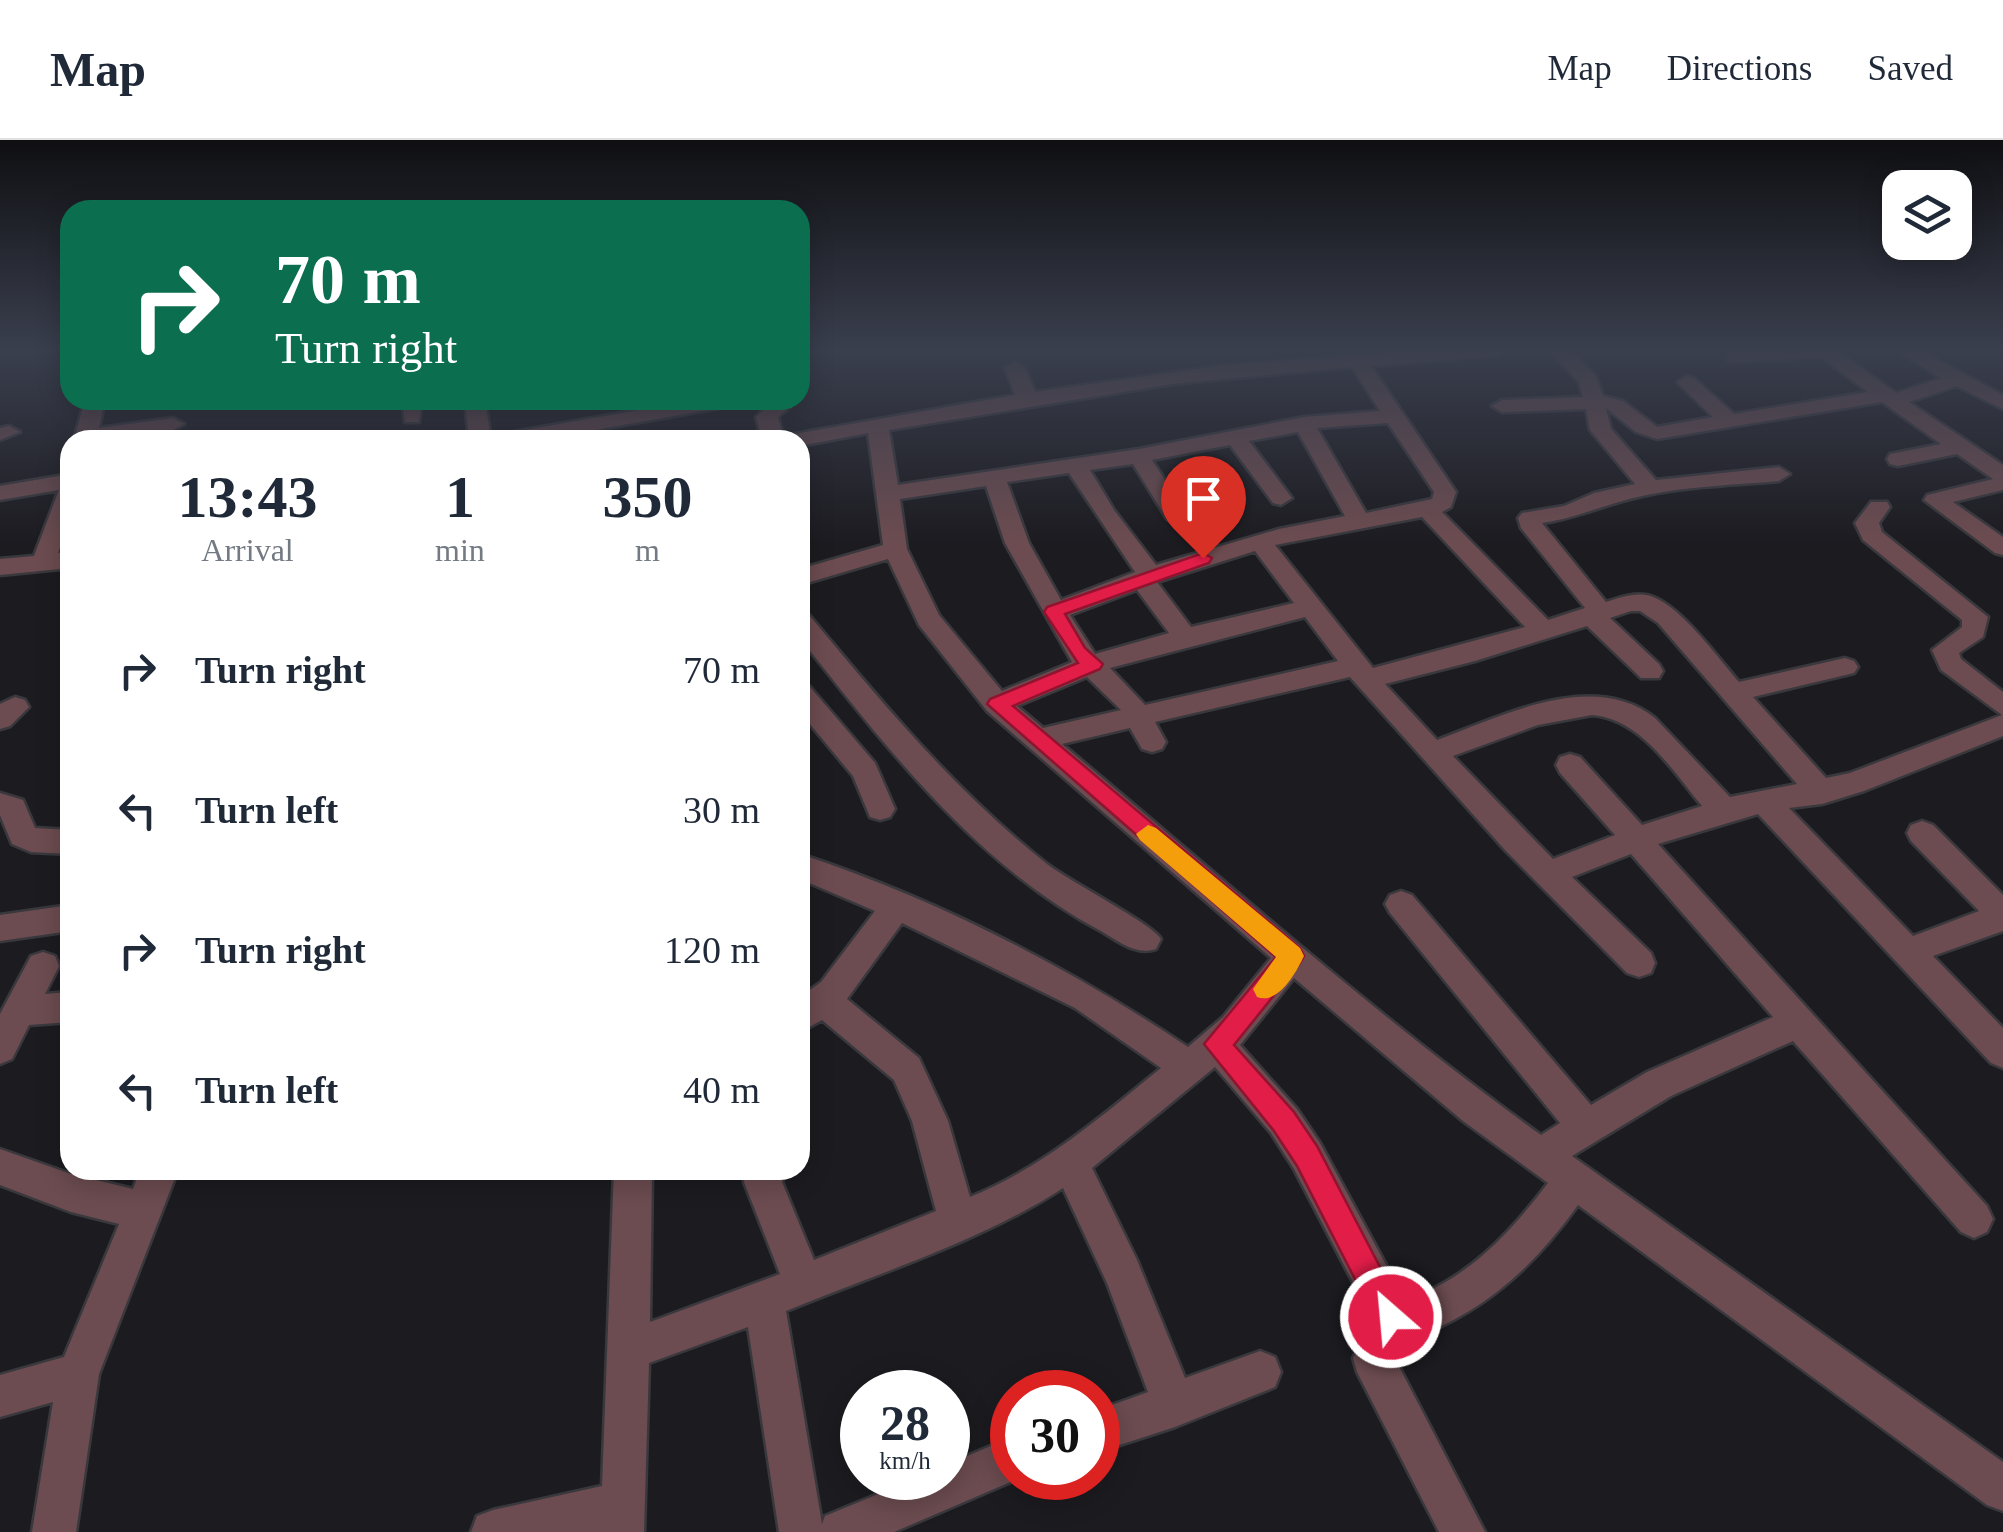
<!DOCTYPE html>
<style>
:root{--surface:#fff;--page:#f6f6f7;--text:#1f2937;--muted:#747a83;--line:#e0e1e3}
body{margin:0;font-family:"Times New Roman",serif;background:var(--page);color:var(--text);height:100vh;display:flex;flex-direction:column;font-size:38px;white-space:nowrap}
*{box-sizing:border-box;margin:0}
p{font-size:32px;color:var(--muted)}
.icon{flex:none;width:55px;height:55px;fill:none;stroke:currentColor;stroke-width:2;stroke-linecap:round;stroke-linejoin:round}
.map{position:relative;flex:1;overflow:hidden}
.drawer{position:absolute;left:60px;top:290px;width:750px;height:750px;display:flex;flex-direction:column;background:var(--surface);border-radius:30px;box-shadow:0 5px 25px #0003}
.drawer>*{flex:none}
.guide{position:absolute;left:60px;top:60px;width:750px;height:210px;border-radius:30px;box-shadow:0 5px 25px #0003;background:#0b6e4f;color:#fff;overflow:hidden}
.fabs{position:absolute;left:1882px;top:30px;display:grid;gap:20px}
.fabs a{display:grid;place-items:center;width:90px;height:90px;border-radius:20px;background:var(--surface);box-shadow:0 5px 25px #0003;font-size:50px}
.speed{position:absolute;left:840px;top:1230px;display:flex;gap:20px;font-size:50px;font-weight:700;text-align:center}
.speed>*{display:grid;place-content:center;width:130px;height:130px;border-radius:50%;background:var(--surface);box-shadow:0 5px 25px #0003;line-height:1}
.speed small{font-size:25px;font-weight:400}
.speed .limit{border:15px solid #d22;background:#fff;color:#111}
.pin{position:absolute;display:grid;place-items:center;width:85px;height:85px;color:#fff;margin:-102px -42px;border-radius:50% 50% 50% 0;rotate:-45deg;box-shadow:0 0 10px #0007}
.pin .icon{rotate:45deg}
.me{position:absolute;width:110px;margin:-55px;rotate:333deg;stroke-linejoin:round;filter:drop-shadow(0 0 8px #0008)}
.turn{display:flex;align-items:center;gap:35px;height:210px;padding:0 50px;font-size:45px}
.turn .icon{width:130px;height:130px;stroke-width:2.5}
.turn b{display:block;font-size:70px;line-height:85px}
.eta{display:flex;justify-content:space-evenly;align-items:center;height:170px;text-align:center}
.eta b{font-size:60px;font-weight:600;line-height:70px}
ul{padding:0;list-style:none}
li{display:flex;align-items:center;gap:30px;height:140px;padding:0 50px}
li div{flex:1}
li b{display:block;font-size:38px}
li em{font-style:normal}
header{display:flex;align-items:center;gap:60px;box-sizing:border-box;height:140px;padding:0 50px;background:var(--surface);border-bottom:2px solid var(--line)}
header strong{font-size:48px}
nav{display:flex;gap:55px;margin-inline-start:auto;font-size:35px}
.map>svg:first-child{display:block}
</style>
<header>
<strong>Map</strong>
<nav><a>Map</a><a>Directions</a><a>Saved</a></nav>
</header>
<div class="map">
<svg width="2003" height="1392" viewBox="0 0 2003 1392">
<rect width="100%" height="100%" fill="#1c1b20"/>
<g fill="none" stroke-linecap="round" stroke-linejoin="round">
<defs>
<g id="minor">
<path d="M1446 209H1509L1499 215 1371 226 1456 352 1451 367 1442 372 1548 480 1585 468 1521 388 1518 378 1522 373 1564 366 1594 353 1635 344 1590 290 1586 269 1502 272 1492 266 1502 260 1583 257 1579 242 1548 209H1569L1596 236 1603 256 1623 261 1657 287 1713 277 1677 242 1687 236 1694 238 1734 274 1868 252 1821 217 1728 222V214L1735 212 1835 209 1896 253 1941 238 1894 209H1918L2003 255V269L1957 246 1909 262 2003 325V350L1953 362 2003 397V415L1995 413 1924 360 1927 355 1993 339 1957 314 1898 326 1890 324 1887 319 1890 314 1941 304 1882 262 1657 299 1636 292 1606 268 1611 289 1656 340 1779 327 1790 334 1779 341C1735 345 1690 346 1647 355 1610 362 1578 378 1542 383L1606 462C1619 458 1632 453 1646 455 1677 460 1718 518 1739 542L1845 518 1854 521 1858 527 1854 533 1753 557 1826 638 1850 633 2002 575 1941 530 1932 510 1962 487V480L1863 400 1855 383 1871 362H1887L1890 367 1879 383 1882 392 1988 477 1983 497 1959 513 1961 519 2003 552V596L1864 651 1822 664 1789 668 1913 796 1979 771 1911 701 1907 693 1911 685 1922 681 1933 685 2003 755V791L1933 816 2003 888V928L1991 923 1758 674 1658 704 1987 1066 1993 1079 1987 1092 1974 1098 1961 1092 1793 901 1671 956 1572 1016 2003 1322V1371L1987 1365 1578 1065C1532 1129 1480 1176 1404 1201L1395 1219 1485 1392H1439L1357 1232 1353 1218 1370 1183 1368 1171 1294 1029 1271 993 1215 927 1092 1028 1137 1120 1185 1238 1260 1211 1275 1217 1281 1232 1275 1247 1175 1287 1098 1312V1270L1148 1252 1107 1143 1063 1048C982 1101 876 1134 786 1171L822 1384 825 1376 917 1338H948V1324L1012 1297V1338H1020L894 1392H779L748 1187 649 1223 644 1392H471L477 1376 493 1370 602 1346 614 1030H652L650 1182 780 1134 744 1042 746 1030H784L782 1042 814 1120 936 1071 912 981 894 940 822 880 800 892V857L821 842 875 771 800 739V714C937 759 1068 827 1188 907L1223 877 1271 818 987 571 919 485 888 419 800 445V429L883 405 868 293 800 306V300H786L789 295 1015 255 1005 228 1015 222 1025 228 1035 252 1226 225ZM1352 227 1380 271 1304 277 1139 309 898 345 889 290 1172 244ZM1388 283 1434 352 1432 359 1366 373 1317 288ZM1298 292 1345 376 1279 389 1156 425 1114 370 1090 330 1133 324 1167 379 1175 381 1187 374 1152 320 1230 305 1273 363 1281 365 1292 358 1249 301ZM1069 333 1135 432 1061 460 1029 403 1007 342ZM986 346 1005 403 1072 522 1002 551 939 475 907 409 900 359ZM1422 377 1525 487 1373 528 1275 405ZM1255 411 1294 463 1191 487 1157 442ZM1137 450 1169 493 1095 514 1070 475ZM1631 471H1640L1658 483 1797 644 1730 657 1655 578C1593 529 1502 576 1437 600L1385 544 1475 521 1587 486 1641 538H1659L1663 531 1659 524 1610 478ZM1305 477 1338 521 1145 565 1110 528ZM1087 537 1121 570 1043 588 1017 566ZM1350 537 1505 710 1627 833 1639 837 1651 833 1655 823 1651 813 1572 737 1631 714 1773 877 1647 932 1591 965 1412 755 1401 751 1390 755 1385 764 1390 773 1560 983 1541 995C1374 875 1220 736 1062 604L1130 588 1142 609 1152 612 1162 609 1166 602 1155 582ZM1592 575C1641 579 1672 630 1702 666L1642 685 1580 617 1570 614 1560 617 1556 625 1560 633 1615 695 1553 719 1453 616 1538 585ZM902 783 1075 868 1161 928C1102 976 1042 1028 970 1057L948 981 919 918 847 859ZM1294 838 1463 981 1548 1043C1510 1093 1466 1141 1405 1160L1320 1003 1297 969 1240 905Z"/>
<polygon points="85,260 105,260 99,288 173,278 184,284 173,290 74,300"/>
<polygon points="168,260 200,260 197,264 170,266"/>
<polygon points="402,260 422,260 419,282 405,282"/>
<polygon points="465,260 485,260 491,300 469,300"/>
<polygon points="695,260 740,260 730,266 539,300 492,300 503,294"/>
<polygon points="773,260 795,262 778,277 784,300 762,300 756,277"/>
<polygon points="9,286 20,292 0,300 0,288"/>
<polygon points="70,334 70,381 58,413 70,412 70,428 0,435 0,419 34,416 59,350 0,360 0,346"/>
<path d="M800 473 809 475C883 564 956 652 1047 724 1069 741 1154 785 1161 799L1156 809C1136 816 1118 801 1101 791 976 725 886 607 800 498Z"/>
<polygon points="800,544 810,547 875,623 895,669 890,677 880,680 870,677 853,636 800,572"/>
<polygon points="15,557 25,560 29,567 10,586 0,589 0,564"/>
<polygon points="0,653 23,660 35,688 70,690 70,714 31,712 12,704 0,675"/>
<polygon points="70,765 70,791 0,801 0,775"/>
<polygon points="43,812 55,816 59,826 45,854 70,852 70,882 29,885 12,919 0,924 0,874 31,816"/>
<polygon points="0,1009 71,1034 133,1049 140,1030 178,1030 99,1234 76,1392 32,1392 53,1262 0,1277 0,1235 64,1217 119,1084 71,1072 0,1045"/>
</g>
</defs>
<use href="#minor" stroke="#39383d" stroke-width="5"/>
<use href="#minor" fill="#6c4c50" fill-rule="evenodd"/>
</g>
<linearGradient id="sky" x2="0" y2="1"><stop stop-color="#0f0f12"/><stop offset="0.52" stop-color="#3a3f4e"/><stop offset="1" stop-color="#3a3f4e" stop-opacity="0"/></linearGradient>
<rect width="2003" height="404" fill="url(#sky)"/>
<polygon fill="#e11d48" stroke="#92132f" stroke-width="2.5" points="1203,413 1212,418 1209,423 1065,474 1085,508 1103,524 1100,529 1013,566 1300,808 1304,816 1300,823 1234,905 1294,972 1317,1006 1406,1177 1402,1188 1391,1192 1380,1188 1297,1026 1274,991 1204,904 1276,817 987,564 990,559 1078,523 1044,472 1047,467"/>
<path fill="#f59e0b" d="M1148 685 1156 688 1300 808 1304 816C1296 833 1278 865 1257 857L1253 849 1276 817 1140 700 1136 694Z"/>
</svg>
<div class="fabs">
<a><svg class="icon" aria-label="layers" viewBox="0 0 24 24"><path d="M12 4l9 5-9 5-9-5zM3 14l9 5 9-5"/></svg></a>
</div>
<div class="speed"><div>28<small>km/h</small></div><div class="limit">30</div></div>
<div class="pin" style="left:1203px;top:418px;background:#d93025"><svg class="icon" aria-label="arrive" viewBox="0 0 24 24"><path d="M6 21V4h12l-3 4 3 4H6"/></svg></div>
<svg class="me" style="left:1391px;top:1177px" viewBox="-20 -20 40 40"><circle r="17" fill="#e11d48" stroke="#fff" stroke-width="3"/><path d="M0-11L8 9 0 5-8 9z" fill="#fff"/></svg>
<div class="guide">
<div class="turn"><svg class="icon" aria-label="right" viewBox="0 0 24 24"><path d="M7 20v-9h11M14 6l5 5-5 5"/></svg><div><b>70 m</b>Turn right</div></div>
</div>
<section class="drawer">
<div class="eta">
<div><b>13:43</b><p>Arrival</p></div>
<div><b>1</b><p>min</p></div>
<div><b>350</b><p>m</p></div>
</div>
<ul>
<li><svg class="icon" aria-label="right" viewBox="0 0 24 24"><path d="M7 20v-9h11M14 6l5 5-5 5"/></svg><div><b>Turn right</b></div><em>70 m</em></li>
<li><svg class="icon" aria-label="left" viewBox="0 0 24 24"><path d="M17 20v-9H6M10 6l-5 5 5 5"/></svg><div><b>Turn left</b></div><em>30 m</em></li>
<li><svg class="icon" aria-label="right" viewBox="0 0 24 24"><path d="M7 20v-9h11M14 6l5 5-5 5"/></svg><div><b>Turn right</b></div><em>120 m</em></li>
<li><svg class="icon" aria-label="left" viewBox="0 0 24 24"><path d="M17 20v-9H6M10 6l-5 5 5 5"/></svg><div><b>Turn left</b></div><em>40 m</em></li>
</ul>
</section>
</div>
